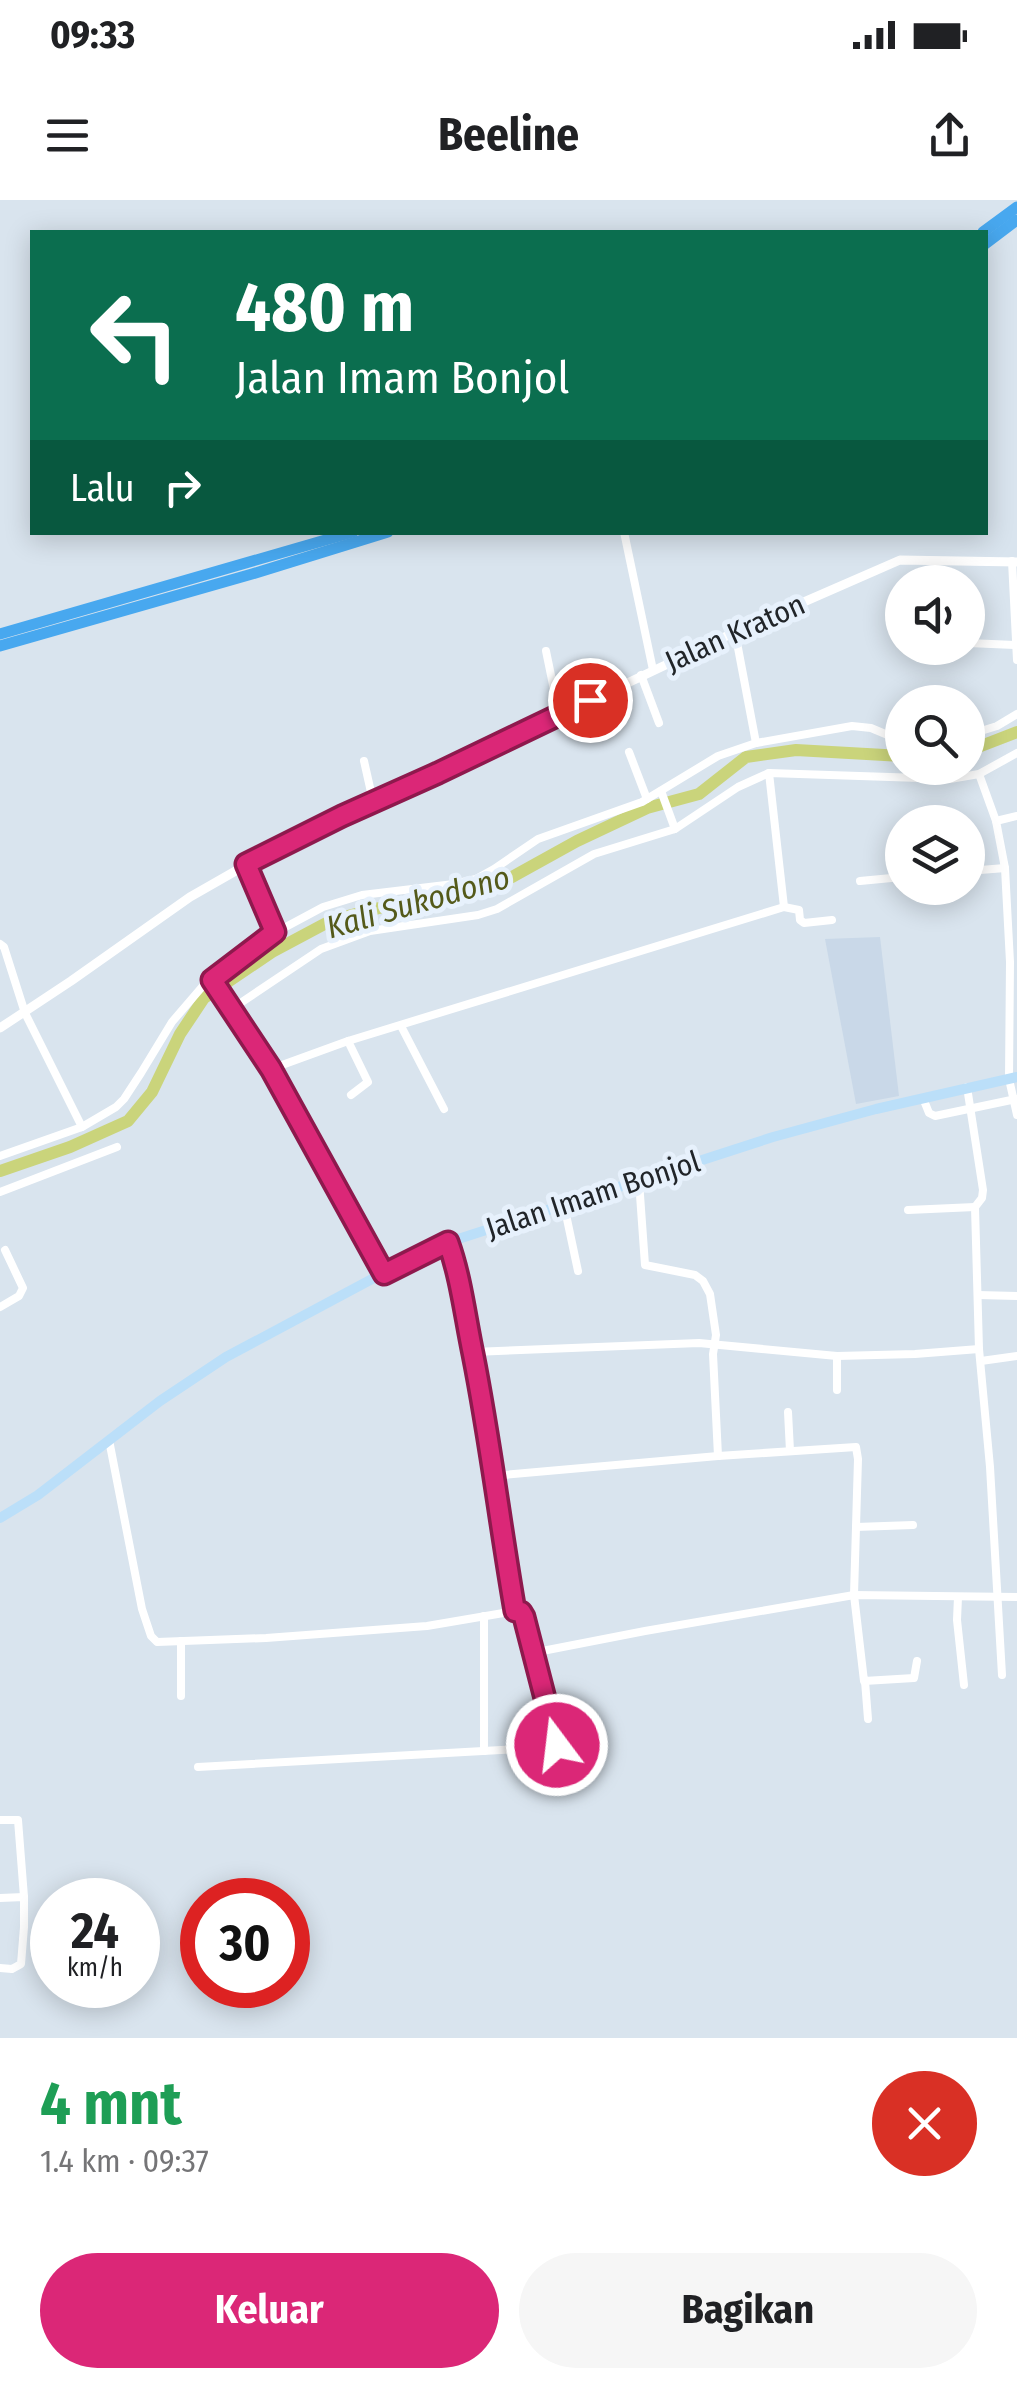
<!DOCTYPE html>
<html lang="id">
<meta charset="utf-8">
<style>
:root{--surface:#fff;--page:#f6f6f6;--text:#202124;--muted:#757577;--accent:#db2777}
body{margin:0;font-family:"Fira Sans Condensed",sans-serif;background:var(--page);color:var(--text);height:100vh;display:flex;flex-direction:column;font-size:38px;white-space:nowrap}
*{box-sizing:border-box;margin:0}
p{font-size:32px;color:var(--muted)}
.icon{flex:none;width:55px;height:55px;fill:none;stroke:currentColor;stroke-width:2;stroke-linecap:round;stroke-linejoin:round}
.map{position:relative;height:1838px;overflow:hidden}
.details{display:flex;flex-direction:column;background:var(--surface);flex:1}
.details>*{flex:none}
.banner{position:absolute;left:30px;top:30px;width:958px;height:305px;border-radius:0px;box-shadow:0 5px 25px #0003;background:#0b6e4f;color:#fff;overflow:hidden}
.fabs{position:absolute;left:885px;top:365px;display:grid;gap:20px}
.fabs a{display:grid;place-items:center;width:100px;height:100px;border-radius:50%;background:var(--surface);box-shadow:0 5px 25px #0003;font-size:50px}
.speed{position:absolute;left:30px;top:1678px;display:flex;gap:20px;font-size:50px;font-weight:700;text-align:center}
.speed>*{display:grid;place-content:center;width:130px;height:130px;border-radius:50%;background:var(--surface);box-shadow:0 5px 25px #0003;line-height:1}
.speed small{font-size:25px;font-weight:400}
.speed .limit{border:15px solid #d22;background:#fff;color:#111}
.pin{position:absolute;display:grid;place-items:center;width:85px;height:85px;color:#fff;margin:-42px;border:5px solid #fff;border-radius:50%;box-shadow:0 2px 10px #0007}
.me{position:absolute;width:110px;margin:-55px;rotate:345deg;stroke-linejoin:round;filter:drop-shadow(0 0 8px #0008)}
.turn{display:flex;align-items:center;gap:35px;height:210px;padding:0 40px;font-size:45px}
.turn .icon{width:130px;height:130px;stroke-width:2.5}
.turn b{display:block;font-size:70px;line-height:85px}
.then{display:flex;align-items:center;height:95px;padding:0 40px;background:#0003;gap:20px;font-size:38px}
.round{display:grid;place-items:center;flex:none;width:105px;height:105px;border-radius:52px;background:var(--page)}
.headline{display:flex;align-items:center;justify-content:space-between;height:170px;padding:0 40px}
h1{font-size:60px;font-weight:700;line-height:75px;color:#1e9e55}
.primary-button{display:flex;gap:20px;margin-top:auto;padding:20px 40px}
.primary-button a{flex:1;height:115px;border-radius:60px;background:var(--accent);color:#fff;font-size:40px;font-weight:700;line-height:115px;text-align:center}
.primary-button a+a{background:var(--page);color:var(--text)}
.status{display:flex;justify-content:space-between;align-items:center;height:70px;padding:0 50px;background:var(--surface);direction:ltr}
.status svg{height:28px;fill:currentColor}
header{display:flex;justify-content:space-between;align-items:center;height:130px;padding:0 40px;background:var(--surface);font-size:45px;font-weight:700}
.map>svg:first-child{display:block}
</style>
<div class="status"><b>09:33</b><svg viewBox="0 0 49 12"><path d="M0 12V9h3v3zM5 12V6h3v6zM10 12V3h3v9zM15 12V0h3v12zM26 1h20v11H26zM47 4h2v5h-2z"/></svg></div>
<header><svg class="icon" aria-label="menu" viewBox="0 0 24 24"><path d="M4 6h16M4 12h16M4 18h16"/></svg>Beeline<svg class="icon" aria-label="share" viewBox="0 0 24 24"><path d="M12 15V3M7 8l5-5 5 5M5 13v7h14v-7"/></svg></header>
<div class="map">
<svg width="1017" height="1838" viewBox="0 0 1017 1838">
<rect width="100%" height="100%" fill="#d9e4ee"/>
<polygon fill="#c9d8e8" points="880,737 899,896 856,904 825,739"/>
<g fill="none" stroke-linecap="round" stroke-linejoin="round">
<g stroke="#cad47b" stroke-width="12">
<polyline points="968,551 1017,532"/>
<polyline points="0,971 70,947 128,921 152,892 180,834 204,798 272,752 332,720 395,704 454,696 512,677 577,641 647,608 699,594 746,557 796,550 902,556"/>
</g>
<g stroke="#fff" stroke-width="8">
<polyline points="624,332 653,470"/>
<polyline points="1012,361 1017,460"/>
<polyline points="735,432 756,543"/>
<polyline points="968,443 1015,445"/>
<polyline points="546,451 559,514"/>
<polyline points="641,475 659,523"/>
<polyline points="602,494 612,524"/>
<polyline points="968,535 997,526 1017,514"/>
<polyline points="629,552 647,599"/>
<polyline points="364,561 373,601"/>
<polyline points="769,573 784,707"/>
<polyline points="979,574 996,621 1005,668 1010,762 1009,879 1017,915"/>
<polyline points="661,591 675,629"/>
<polyline points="996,621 1017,616"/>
<polyline points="246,665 275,732"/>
<polyline points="968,671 1005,668"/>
<polyline points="860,681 902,677"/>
<polyline points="0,744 4,747 25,813 82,927"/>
<polyline points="211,780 226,806 271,869 384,1074"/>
<polyline points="230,810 321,749 370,731 478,715 497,709 594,654 675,629 738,587 769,573 950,579 979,574 1017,553"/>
<polyline points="401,826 444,909"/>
<polyline points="348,841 368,882 351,895"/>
<polyline points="271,869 348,841 784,707 799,710 800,720 804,723 832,720"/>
<polyline points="967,887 983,990 982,998 975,1007 979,1149 990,1267 1002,1475"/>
<polyline points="923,898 929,913 935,916 1016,899"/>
<polyline points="0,956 82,927 116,907 124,899 141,873 172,822 202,787 267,737 323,707 362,695 454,684 476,679 494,669 538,639 642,602 718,556 756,543 852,526 871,528 902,541"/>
<polyline points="639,981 645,1065 695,1075 703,1081 710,1094 716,1135 713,1154 718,1256"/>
<polyline points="0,992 117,947"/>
<polyline points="564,1005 578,1071"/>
<polyline points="908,1010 975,1007"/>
<path d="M449 1042C461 1078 466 1116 473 1154 490 1239 500 1325 515 1411L521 1412 524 1417 532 1453 645 1431 854 1395 1017 1397"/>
<polyline points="978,1095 1017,1096"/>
<polyline points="0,1107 19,1096 23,1088 5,1050"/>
<polyline points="473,1152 699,1143 837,1156 915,1154 979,1149"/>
<polyline points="837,1156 837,1190"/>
<polyline points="981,1161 1017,1156"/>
<polyline points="788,1212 790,1251"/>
<polyline points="109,1240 142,1409 151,1436 157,1442 266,1438 427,1426 515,1411"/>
<polyline points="492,1276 718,1256 856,1247 858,1259 854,1395 864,1481 914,1478 917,1461"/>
<polyline points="856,1327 913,1325"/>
<polyline points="958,1397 957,1420 964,1485"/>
<polyline points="484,1416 484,1551"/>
<polyline points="865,1481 868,1519"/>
<polyline points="181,1496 181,1441"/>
<polyline points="198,1567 555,1547 557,1542 532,1453"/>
<polyline points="0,1620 18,1620 24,1697"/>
<polyline points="0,1698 24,1697 24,1727 21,1764 12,1769 0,1768"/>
</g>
<polyline stroke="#fff" stroke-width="9" points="0,828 71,781 190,697 246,665 342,616 438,573 735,432 900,360 1017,362"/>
<polyline stroke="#bbdff9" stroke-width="10" points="0,1318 38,1295 160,1201 226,1157 402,1063 449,1042 773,937 876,909 1017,877"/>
<g stroke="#48a8ef" stroke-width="11">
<polyline points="983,32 1017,7"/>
<polyline points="985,44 1017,20"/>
<polyline points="0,434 353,332"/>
<polyline points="0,446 252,374 388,332"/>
</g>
</g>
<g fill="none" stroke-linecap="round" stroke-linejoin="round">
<defs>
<path id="route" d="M557 1545 524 1417 521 1412 515 1411C500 1325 490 1239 473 1154 465 1116 461 1078 448 1042L384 1074 271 869 212 780 275 732 246 664 342 616 438 573 590 500"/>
</defs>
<use href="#route" stroke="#8e194d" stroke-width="25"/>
<use href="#route" stroke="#db2777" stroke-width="18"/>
</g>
<g text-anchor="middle" stroke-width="10" stroke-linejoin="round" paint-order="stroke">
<g font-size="30" fill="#212529" stroke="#e7f1fc">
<text transform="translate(735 433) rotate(-24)" y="10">Jalan Kraton</text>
<text transform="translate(593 995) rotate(-18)" y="10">Jalan Imam Bonjol</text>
</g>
<g font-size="32" font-style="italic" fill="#545a1a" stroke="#e7f1fc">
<text transform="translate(418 702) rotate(-16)" y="11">Kali Sukodono</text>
</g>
</g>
</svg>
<div class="fabs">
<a><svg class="icon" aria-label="sound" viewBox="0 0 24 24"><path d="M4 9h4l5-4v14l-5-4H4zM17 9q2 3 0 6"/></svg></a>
<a><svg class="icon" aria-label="search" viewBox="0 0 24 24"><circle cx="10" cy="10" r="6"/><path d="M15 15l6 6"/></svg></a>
<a><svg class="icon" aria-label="layers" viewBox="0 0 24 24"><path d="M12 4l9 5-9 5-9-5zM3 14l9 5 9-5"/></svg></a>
</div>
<div class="speed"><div>24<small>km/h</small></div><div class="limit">30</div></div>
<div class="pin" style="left:590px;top:500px;background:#d93025"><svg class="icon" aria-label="arrive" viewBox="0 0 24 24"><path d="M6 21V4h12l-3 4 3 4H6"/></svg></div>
<svg class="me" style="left:557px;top:1545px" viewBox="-20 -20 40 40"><circle r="17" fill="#db2777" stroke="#fff" stroke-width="3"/><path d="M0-11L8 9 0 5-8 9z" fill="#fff"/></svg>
<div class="banner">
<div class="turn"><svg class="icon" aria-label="left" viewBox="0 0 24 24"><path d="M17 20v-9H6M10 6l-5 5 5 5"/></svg><div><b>480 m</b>Jalan Imam Bonjol</div></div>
<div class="then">Lalu<svg class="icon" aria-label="right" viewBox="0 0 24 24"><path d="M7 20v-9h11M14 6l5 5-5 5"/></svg></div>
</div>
</div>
<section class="details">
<div class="headline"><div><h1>4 mnt</h1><p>1.4 km · 09:37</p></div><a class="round" style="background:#d93025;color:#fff"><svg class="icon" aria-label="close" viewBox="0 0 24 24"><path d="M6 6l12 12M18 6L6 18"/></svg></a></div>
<div class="primary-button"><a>Keluar</a><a>Bagikan</a></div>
</section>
